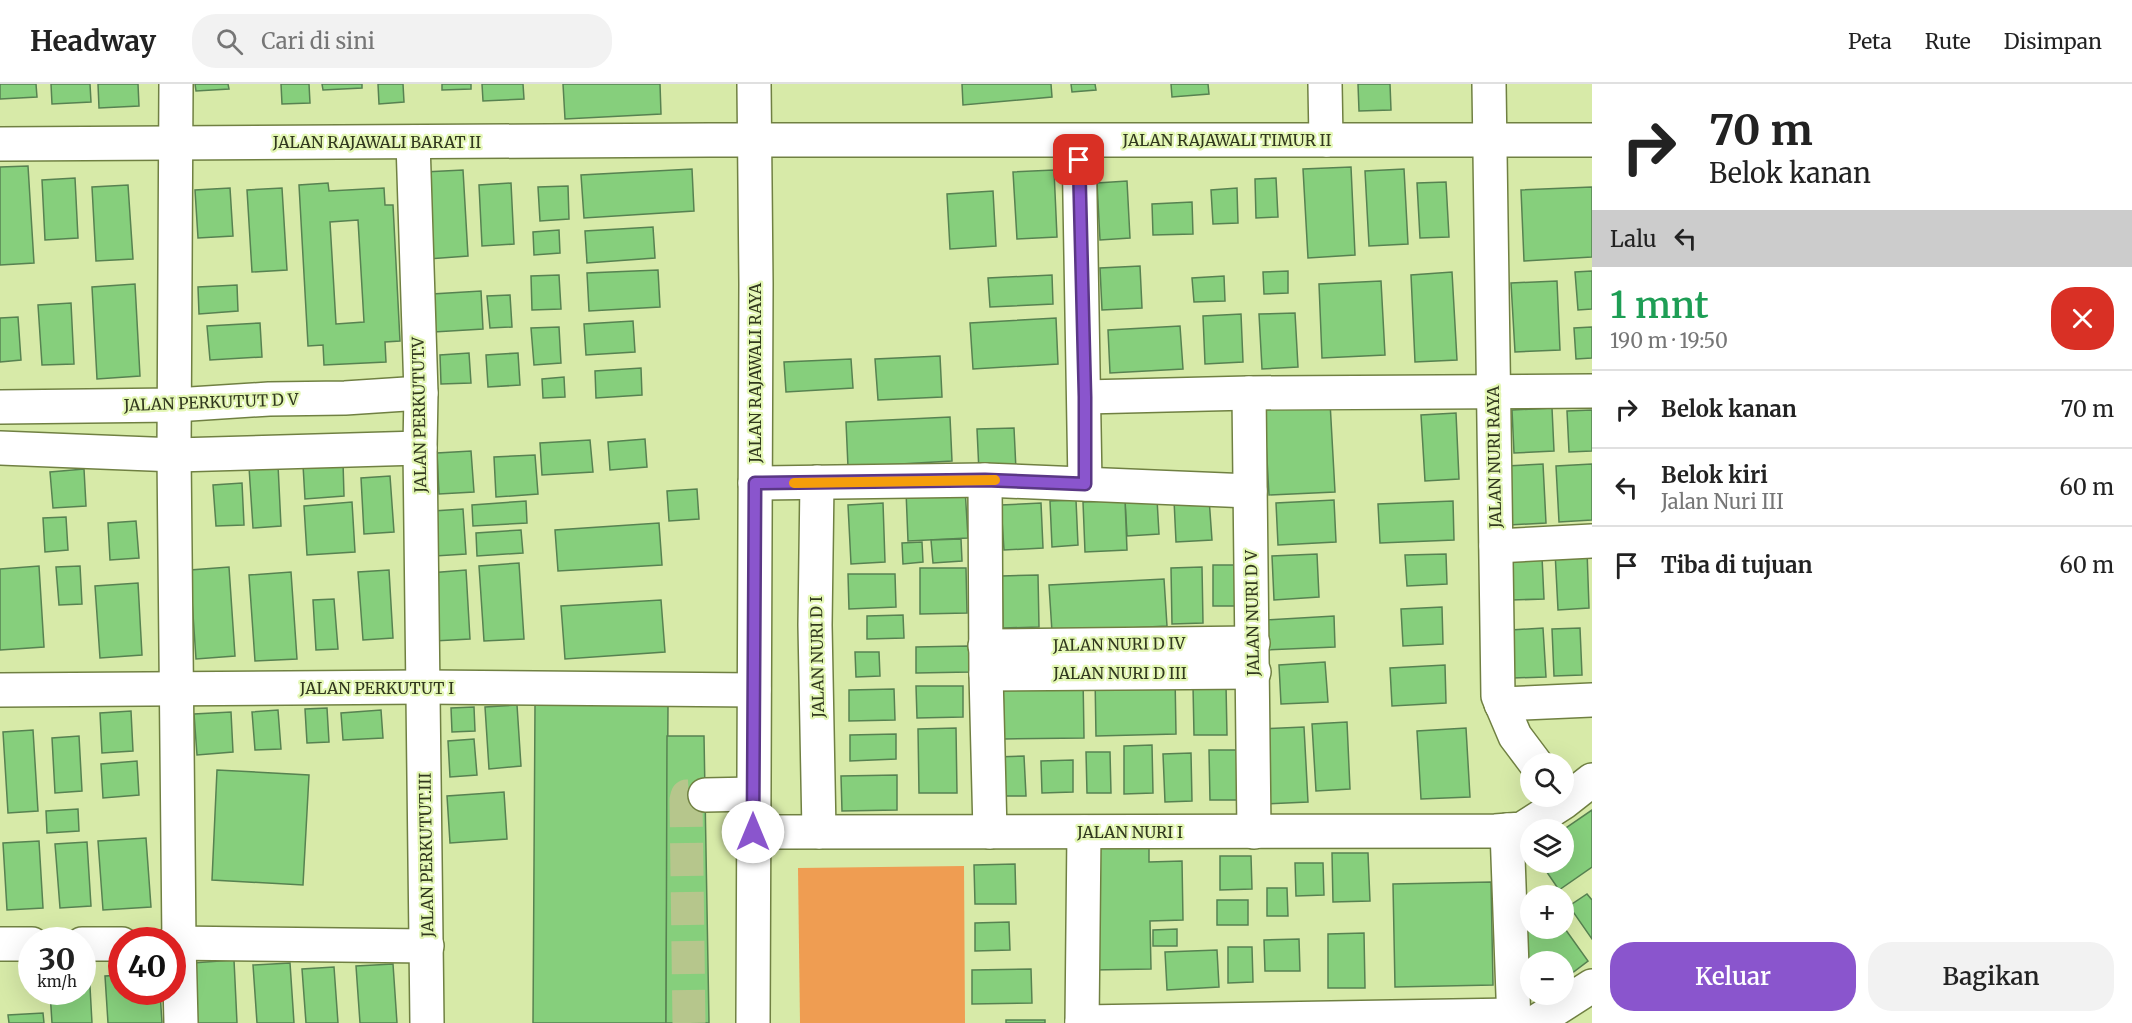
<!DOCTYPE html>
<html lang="id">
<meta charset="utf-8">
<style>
:root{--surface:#fff;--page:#f2f2f2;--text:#222;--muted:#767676;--line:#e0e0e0;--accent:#8a55cd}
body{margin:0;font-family:Merriweather,serif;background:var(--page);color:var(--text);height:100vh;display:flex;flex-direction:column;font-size:22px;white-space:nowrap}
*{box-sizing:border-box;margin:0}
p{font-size:20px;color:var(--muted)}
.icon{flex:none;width:33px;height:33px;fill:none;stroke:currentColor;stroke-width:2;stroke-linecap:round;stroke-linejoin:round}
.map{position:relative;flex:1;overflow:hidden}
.side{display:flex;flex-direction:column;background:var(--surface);width:540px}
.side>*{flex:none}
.guide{background:#fff;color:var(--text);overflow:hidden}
.fabs{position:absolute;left:1520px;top:669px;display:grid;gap:12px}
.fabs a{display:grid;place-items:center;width:54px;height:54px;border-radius:50%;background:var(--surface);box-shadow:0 6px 24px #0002;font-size:30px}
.speed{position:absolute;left:18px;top:843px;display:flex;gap:12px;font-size:30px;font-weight:700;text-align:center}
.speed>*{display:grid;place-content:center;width:78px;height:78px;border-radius:50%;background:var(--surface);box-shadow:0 6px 24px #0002;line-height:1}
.speed small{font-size:15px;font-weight:400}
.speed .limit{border:9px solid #d22;background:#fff;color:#111}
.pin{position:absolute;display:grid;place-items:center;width:51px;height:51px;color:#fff;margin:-26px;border-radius:12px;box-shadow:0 3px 9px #0006}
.me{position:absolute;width:66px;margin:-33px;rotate:0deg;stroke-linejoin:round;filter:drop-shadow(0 0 4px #0008)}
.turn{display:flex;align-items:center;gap:21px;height:126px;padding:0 18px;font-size:27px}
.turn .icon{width:78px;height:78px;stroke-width:2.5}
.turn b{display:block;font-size:42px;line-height:51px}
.then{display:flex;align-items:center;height:57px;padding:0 18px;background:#0003;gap:12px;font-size:22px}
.round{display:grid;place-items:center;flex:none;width:63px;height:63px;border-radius:24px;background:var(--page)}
.overview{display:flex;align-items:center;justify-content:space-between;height:102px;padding:0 18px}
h1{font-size:36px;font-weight:600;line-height:45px;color:#1e9e55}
.action{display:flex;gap:12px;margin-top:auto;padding:12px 18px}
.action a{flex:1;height:69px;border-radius:24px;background:var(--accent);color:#fff;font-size:24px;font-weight:600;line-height:69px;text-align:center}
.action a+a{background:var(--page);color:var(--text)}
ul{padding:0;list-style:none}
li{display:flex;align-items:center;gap:18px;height:78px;padding:0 18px;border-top:2px solid var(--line)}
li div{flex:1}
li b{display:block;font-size:22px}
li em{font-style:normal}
header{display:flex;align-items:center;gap:36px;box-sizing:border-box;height:84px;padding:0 30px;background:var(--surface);border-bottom:2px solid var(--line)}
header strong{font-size:28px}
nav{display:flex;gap:33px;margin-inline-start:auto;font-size:21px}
.search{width:420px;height:54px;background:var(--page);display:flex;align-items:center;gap:15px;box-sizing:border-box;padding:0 21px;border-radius:24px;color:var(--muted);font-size:22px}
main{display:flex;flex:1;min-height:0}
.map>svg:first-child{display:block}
</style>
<header>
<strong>Headway</strong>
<div class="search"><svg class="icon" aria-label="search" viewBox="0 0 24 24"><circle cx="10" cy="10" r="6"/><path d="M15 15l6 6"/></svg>Cari di sini</div>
<nav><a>Peta</a><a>Rute</a><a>Disimpan</a></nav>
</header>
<main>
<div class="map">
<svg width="1592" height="939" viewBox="0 0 1592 939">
<rect width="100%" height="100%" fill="#d7eaa8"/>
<polygon fill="#ef9d52" points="964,782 965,939 800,939 798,784"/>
<g fill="#86cf7c" stroke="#578251" stroke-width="1.5" fill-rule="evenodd">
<polygon points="0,0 36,0 37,13 0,15"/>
<polygon points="51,0 90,0 91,18 52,20"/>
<polygon points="98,0 138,0 139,22 99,24"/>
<polygon points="195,0 228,0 229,5 196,7"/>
<polygon points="281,0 309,0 310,19 282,20"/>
<polygon points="322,0 362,0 362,4 323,6"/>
<polygon points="378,0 403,0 404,18 379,20"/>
<polygon points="442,0 471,0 471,5 442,6"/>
<polygon points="482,0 523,0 524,15 483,17"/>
<polygon points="563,0 660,0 661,30 565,35"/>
<polygon points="962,0 1051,0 1052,13 963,21"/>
<polygon points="1071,0 1095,0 1096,6 1072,8"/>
<polygon points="1171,0 1208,0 1209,10 1172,13"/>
<polygon points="1358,0 1390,0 1391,26 1359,27"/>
<polygon points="28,82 34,179 0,181 0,83"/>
<polygon points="1351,83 1355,171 1308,174 1303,85"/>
<polygon points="692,85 694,127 584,134 581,91"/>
<polygon points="1404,85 1408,160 1369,162 1365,87"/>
<polygon points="463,86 468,172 428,175 424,88"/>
<polygon points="1054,86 1057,153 1017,155 1013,88"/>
<polygon points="75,94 78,154 45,156 42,96"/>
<polygon points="1276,94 1278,133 1256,134 1255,95"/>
<polygon points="1127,97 1130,154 1100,156 1097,99"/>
<polygon points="1446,98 1449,153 1420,154 1417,99"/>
<path d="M328 99 329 107 384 104 385 121H393L400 257 385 258 386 278 324 281 323 261 308 262 299 101ZM358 136 364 238 336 240 330 138Z"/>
<polygon points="511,99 514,160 482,162 479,101"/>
<polygon points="128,101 133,175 96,177 92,103"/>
<polygon points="568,102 569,135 540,137 538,103"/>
<polygon points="1592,103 1592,173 1524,177 1521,106"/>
<polygon points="230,104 233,152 198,154 195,106"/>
<polygon points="282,104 287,186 252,188 247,106"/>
<polygon points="1237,104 1238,139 1213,140 1211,106"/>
<polygon points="993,107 996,162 950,165 947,110"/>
<polygon points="1192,118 1193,150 1153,151 1152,120"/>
<polygon points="653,143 655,174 587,179 585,147"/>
<polygon points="559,146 560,169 534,171 533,148"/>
<polygon points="1140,182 1142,224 1102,226 1100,184"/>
<polygon points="658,186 660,223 589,227 587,189"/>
<polygon points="1288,187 1288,209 1264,210 1263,188"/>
<polygon points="1592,187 1592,225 1578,226 1575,188"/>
<polygon points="1452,188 1457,276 1415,278 1411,191"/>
<polygon points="559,191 561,225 532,226 531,192"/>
<polygon points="1052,191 1053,220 990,223 988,194"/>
<polygon points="1224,192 1225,217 1194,218 1192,194"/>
<polygon points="1381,197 1385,271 1322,274 1319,200"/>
<polygon points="1557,197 1560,266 1515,268 1511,199"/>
<polygon points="135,200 140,292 97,295 92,203"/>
<polygon points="237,201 238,227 199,230 198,203"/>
<polygon points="481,207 483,245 434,248 432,210"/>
<polygon points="510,211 512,243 490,244 487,212"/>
<polygon points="71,219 74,280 42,281 38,221"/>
<polygon points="1295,229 1298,283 1262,285 1259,230"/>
<polygon points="1241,230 1243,278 1205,280 1203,232"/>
<polygon points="18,233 21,276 0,278 0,234"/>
<polygon points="1056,234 1058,280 973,285 970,239"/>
<polygon points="633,237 635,268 586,271 584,240"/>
<polygon points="260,239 262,273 210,276 207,242"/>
<polygon points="1180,242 1183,285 1110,289 1108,246"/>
<polygon points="559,243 561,279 534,281 531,244"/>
<polygon points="1592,243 1592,274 1576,275 1574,244"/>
<polygon points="469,269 471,299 441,300 440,271"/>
<polygon points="518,269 520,301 488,303 486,271"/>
<polygon points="940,272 942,313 878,316 875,275"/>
<polygon points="851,275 853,304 786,308 784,278"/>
<polygon points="641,284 642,311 596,314 595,287"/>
<polygon points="564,293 565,313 543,314 542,295"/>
<polygon points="1330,318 1335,408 1269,411 1264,322"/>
<polygon points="1552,324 1554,367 1514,369 1512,326"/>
<polygon points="1592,326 1592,367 1569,368 1567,327"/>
<polygon points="1456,329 1459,395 1425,397 1421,331"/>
<polygon points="950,333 952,377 848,383 846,338"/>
<polygon points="1014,344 1016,386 979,388 977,345"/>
<polygon points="645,355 647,383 610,386 608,358"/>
<polygon points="590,356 593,388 542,391 540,359"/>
<polygon points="471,367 474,408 439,410 437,369"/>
<polygon points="535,371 538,410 496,413 494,373"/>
<polygon points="343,378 344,412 305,415 303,381"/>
<polygon points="1543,380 1546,439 1509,441 1506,382"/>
<polygon points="1592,380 1592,436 1559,438 1556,382"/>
<polygon points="278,381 281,442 253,444 249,383"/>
<polygon points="84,385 86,422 53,424 50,388"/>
<polygon points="390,392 394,448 364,450 361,394"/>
<polygon points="242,399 244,441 216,442 213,401"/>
<polygon points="965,404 968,454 908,457 906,407"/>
<polygon points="697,405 699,435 669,437 667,407"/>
<polygon points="1209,414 1212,456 1176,458 1174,416"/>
<polygon points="1157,415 1159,450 1127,452 1125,416"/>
<polygon points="1076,416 1078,461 1052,463 1050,417"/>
<polygon points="1125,416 1127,466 1085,468 1083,418"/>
<polygon points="1334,416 1336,458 1278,461 1276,419"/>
<polygon points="526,417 527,439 473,442 472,421"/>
<polygon points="1453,417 1454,456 1380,459 1378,420"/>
<polygon points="352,418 355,468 307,471 304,422"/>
<polygon points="883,419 885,478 851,480 848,421"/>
<polygon points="1041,419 1043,464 1004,466 1001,421"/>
<polygon points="463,425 466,470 435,472 433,427"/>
<polygon points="66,433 68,466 45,468 43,434"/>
<polygon points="136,437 139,474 110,476 108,439"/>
<polygon points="659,439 662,481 558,487 555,446"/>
<polygon points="521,446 523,469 477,472 476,449"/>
<polygon points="961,455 962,477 933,479 931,456"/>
<polygon points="922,458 923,478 903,480 902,459"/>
<polygon points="1587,466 1589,524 1558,526 1555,468"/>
<polygon points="1317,470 1319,513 1274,516 1272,472"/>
<polygon points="1446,470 1447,500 1407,502 1405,471"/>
<polygon points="1542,473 1544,515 1512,516 1510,474"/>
<polygon points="519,479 524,555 484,557 479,482"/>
<polygon points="1213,481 1241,481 1242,522 1213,522"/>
<polygon points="39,482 44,563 0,566 0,485"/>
<polygon points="80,482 82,520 59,521 56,483"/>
<polygon points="229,483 235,572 196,575 190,486"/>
<polygon points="1202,483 1203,539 1172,540 1171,484"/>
<polygon points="920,484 966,484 967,529 920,530"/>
<polygon points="389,486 393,554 363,556 358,488"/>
<polygon points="466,486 470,555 434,557 429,489"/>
<polygon points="291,488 297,575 255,577 249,491"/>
<polygon points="848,490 895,490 896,523 849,525"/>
<polygon points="1038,491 1039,543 1003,544 1002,492"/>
<polygon points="1164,495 1167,542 1052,548 1049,501"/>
<polygon points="138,499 142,571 100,574 95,502"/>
<polygon points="334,515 338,565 316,566 313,516"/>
<polygon points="661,516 665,568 565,575 561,522"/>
<polygon points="1442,523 1443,560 1403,562 1401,525"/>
<polygon points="903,531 904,554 867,555 867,532"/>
<polygon points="1334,532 1335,563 1265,566 1264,536"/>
<polygon points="1543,544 1546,593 1513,594 1511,546"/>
<polygon points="1580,544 1582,591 1554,592 1552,545"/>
<polygon points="969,562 970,588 916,589 916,563"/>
<polygon points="855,568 879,568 880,592 856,593"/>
<polygon points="1325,578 1328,618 1281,620 1279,581"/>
<polygon points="1445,581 1446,619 1392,622 1390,584"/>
<polygon points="1175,591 1176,650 1096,652 1095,592"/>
<polygon points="1083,593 1084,654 1004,655 1003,595"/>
<polygon points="1226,601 1227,651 1194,651 1193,602"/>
<polygon points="916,602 963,602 963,633 917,634"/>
<polygon points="894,605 895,636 849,637 849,606"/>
<polygon points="517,621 521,682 489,685 485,623"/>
<polygon points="535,621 668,621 666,939 533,939"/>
<polygon points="474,623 475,647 452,648 451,624"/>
<polygon points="327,624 329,658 307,659 305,625"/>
<polygon points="278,626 281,665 255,666 252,628"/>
<polygon points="381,626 383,654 343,656 341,629"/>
<polygon points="131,627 133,667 102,669 100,629"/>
<polygon points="231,628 233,668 197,671 194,630"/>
<polygon points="1347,638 1350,705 1316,707 1312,640"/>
<polygon points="1304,643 1308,718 1265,720 1261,645"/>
<polygon points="956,644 957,709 919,709 918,645"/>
<polygon points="1466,644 1470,713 1421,715 1417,647"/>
<polygon points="33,646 38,727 8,729 3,648"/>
<polygon points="896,650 896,675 850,677 850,651"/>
<polygon points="79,652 82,707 55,709 52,654"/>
<polygon points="667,652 704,652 709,939 666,939"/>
<polygon points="474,655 477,691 450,693 448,657"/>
<polygon points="1152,661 1153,709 1124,710 1124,662"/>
<polygon points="1209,666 1240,666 1241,716 1210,716"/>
<polygon points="1086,668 1110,668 1111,709 1087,709"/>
<polygon points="1191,669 1192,717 1165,718 1163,670"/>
<polygon points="1024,672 1026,712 996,712 995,673"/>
<polygon points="1073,676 1073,708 1042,709 1041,677"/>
<polygon points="137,677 139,711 103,714 101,680"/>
<polygon points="217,686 309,691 303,801 212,796"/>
<polygon points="897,691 897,726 842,727 841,692"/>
<polygon points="504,708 507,755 450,759 447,712"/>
<polygon points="78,725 79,747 47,749 46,727"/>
<polygon points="1592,726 1592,783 1559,806 1540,778 1563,778 1563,746"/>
<polygon points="146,754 151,823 103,826 98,757"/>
<polygon points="1149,756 1149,778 1182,777 1183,836 1150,837 1151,885 1093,886 1090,757"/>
<polygon points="39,757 43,824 7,826 3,759"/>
<polygon points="87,758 91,822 60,824 55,760"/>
<polygon points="1332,769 1368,769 1370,817 1333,818"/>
<polygon points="1220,772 1251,772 1252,805 1220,806"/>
<polygon points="1295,779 1323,779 1324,811 1296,812"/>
<polygon points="1015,780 1016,820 975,820 974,781"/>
<polygon points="1491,798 1493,901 1395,903 1393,800"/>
<polygon points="1267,804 1287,804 1288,832 1267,832"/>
<polygon points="1587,810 1592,816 1592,855 1569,822"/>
<rect x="1217" y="816" width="31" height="25"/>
<polygon points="1009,838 1010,866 975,867 975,839"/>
<polygon points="1563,842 1588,877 1563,896 1563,878 1530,878 1530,885 1523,849 1530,844 1563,844"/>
<polygon points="1177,845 1177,862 1153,862 1153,846"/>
<polygon points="1364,849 1365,904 1328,904 1328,850"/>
<polygon points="1299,855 1300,887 1265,887 1264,856"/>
<polygon points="1228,863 1252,863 1253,898 1228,899"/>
<polygon points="1217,866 1219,903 1167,906 1165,868"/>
<polygon points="234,876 237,939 196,939 192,879"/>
<polygon points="290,879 294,939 257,939 253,881"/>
<polygon points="393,880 397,939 360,939 356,882"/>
<polygon points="334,883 338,939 306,939 302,885"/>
<polygon points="82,885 89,885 92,939 52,939 50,908 82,908"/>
<polygon points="1031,885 1032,919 972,920 972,886"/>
<polygon points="122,891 122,908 160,908 162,939 108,939 105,892"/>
<polygon points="43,929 44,939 9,939 8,931"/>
<rect x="1006" y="936" width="39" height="3"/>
</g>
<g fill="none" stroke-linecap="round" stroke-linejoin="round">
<polyline stroke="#b6c68c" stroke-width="33" stroke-dasharray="33 16" stroke-linecap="butt" points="689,939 686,716 687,712 705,711"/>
<defs>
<g id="minor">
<polyline points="176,0 174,369 179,859 181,939"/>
<polyline points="1325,0 1326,56"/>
<polyline points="1489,0 1498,612 1515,652 1536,680"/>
<polyline points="1079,57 1085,400"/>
<polyline points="413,58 421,309 420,364 427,939"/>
<polyline points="0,60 709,56 1592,56"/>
<polyline points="1249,309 1254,748"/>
<polyline points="1085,313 1249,309 1592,307"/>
<polyline points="0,323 175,321 269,315 345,314 421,309"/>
<polyline points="0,364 176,371 420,364"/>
<polyline points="985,396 986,590 990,748"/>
<polyline points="817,398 815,541 819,748"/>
<polyline points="755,399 985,396 1250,407"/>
<polyline points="1496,462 1592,457"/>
<polyline points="985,562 1253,559"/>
<polyline points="986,590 1254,588"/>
<polyline points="0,606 424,603 754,606"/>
<polyline points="1501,620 1592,616"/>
<polyline points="705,711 753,710"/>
<polyline points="1507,746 1514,939"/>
<polyline points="753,748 1495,747 1522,745 1564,718 1592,696"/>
<polyline points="172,859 427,862"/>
<polyline points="0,860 32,860"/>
<polyline points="82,860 122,860"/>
<polyline points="1082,938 1513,931"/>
<polyline points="753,939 756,200 754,0"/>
<polyline points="1082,939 1084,748"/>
<polyline points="1534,939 1592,902"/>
</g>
</defs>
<use href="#minor" stroke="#708042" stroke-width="36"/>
<use href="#minor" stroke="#fff" stroke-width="33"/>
</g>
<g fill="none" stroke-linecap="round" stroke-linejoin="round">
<defs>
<polyline id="route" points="753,748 755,399 985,396 1085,400 1085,313 1079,76"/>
</defs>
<use href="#route" stroke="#5a3785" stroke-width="15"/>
<use href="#route" stroke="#8a55cd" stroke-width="10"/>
<polyline stroke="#f59e0b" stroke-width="10" points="794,399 995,396"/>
</g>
<g text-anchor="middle" stroke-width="4.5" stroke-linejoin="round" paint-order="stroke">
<g font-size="16" fill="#31381e" stroke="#e4f7b5">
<text x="1227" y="62">JALAN RAJAWALI TIMUR II</text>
<text x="377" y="64">JALAN RAJAWALI BARAT II</text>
<text transform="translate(755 289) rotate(-90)" y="6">JALAN RAJAWALI RAYA</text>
<text transform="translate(211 318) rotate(-2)" y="6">JALAN PERKUTUT D V</text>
<text transform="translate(419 331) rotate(-91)" y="6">JALAN PERKUTUT.V</text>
<text transform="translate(1494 373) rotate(-91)" y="6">JALAN NURI RAYA</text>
<text transform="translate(1252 529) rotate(-91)" y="6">JALAN NURI D V</text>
<text transform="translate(1119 560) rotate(-1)" y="6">JALAN NURI D IV</text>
<text transform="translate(817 573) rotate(-91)" y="6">JALAN NURI D I</text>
<text x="1120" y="595">JALAN NURI D III</text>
<text x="377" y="610">JALAN PERKUTUT I</text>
<text x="1130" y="754">JALAN NURI I</text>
<text transform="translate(426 771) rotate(-91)" y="6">JALAN PERKUTUT.III</text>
</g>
</g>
</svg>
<div class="fabs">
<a><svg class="icon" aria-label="search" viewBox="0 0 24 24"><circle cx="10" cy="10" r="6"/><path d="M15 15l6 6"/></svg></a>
<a><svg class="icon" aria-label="layers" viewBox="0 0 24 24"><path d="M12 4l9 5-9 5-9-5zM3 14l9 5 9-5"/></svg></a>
<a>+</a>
<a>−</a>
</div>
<div class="speed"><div>30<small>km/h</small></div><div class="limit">40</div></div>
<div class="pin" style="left:1079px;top:76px;background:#d93025"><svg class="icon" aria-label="arrive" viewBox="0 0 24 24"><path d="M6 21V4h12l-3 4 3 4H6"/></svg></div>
<svg class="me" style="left:753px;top:748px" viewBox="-20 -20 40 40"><circle r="19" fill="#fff"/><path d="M0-13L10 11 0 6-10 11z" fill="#8a55cd"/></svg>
</div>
<section class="side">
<div class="guide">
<div class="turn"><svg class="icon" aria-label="right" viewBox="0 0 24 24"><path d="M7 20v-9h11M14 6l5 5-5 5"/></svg><div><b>70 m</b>Belok kanan</div></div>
<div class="then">Lalu<svg class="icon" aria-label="left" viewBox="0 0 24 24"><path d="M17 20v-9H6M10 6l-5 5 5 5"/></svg></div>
</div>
<div class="overview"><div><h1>1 mnt</h1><p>190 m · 19:50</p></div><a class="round" style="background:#d93025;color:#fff"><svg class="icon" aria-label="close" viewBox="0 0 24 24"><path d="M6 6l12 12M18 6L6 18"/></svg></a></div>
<ul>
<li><svg class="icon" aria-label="right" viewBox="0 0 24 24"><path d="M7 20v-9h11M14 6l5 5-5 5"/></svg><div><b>Belok kanan</b></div><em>70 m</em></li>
<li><svg class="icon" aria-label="left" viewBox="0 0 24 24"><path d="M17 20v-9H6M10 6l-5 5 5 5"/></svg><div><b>Belok kiri</b><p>Jalan Nuri III</p></div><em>60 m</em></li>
<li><svg class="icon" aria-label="arrive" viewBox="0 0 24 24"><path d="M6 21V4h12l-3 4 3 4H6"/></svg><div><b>Tiba di tujuan</b></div><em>60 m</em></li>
</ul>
<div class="action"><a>Keluar</a><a>Bagikan</a></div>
</section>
</main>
